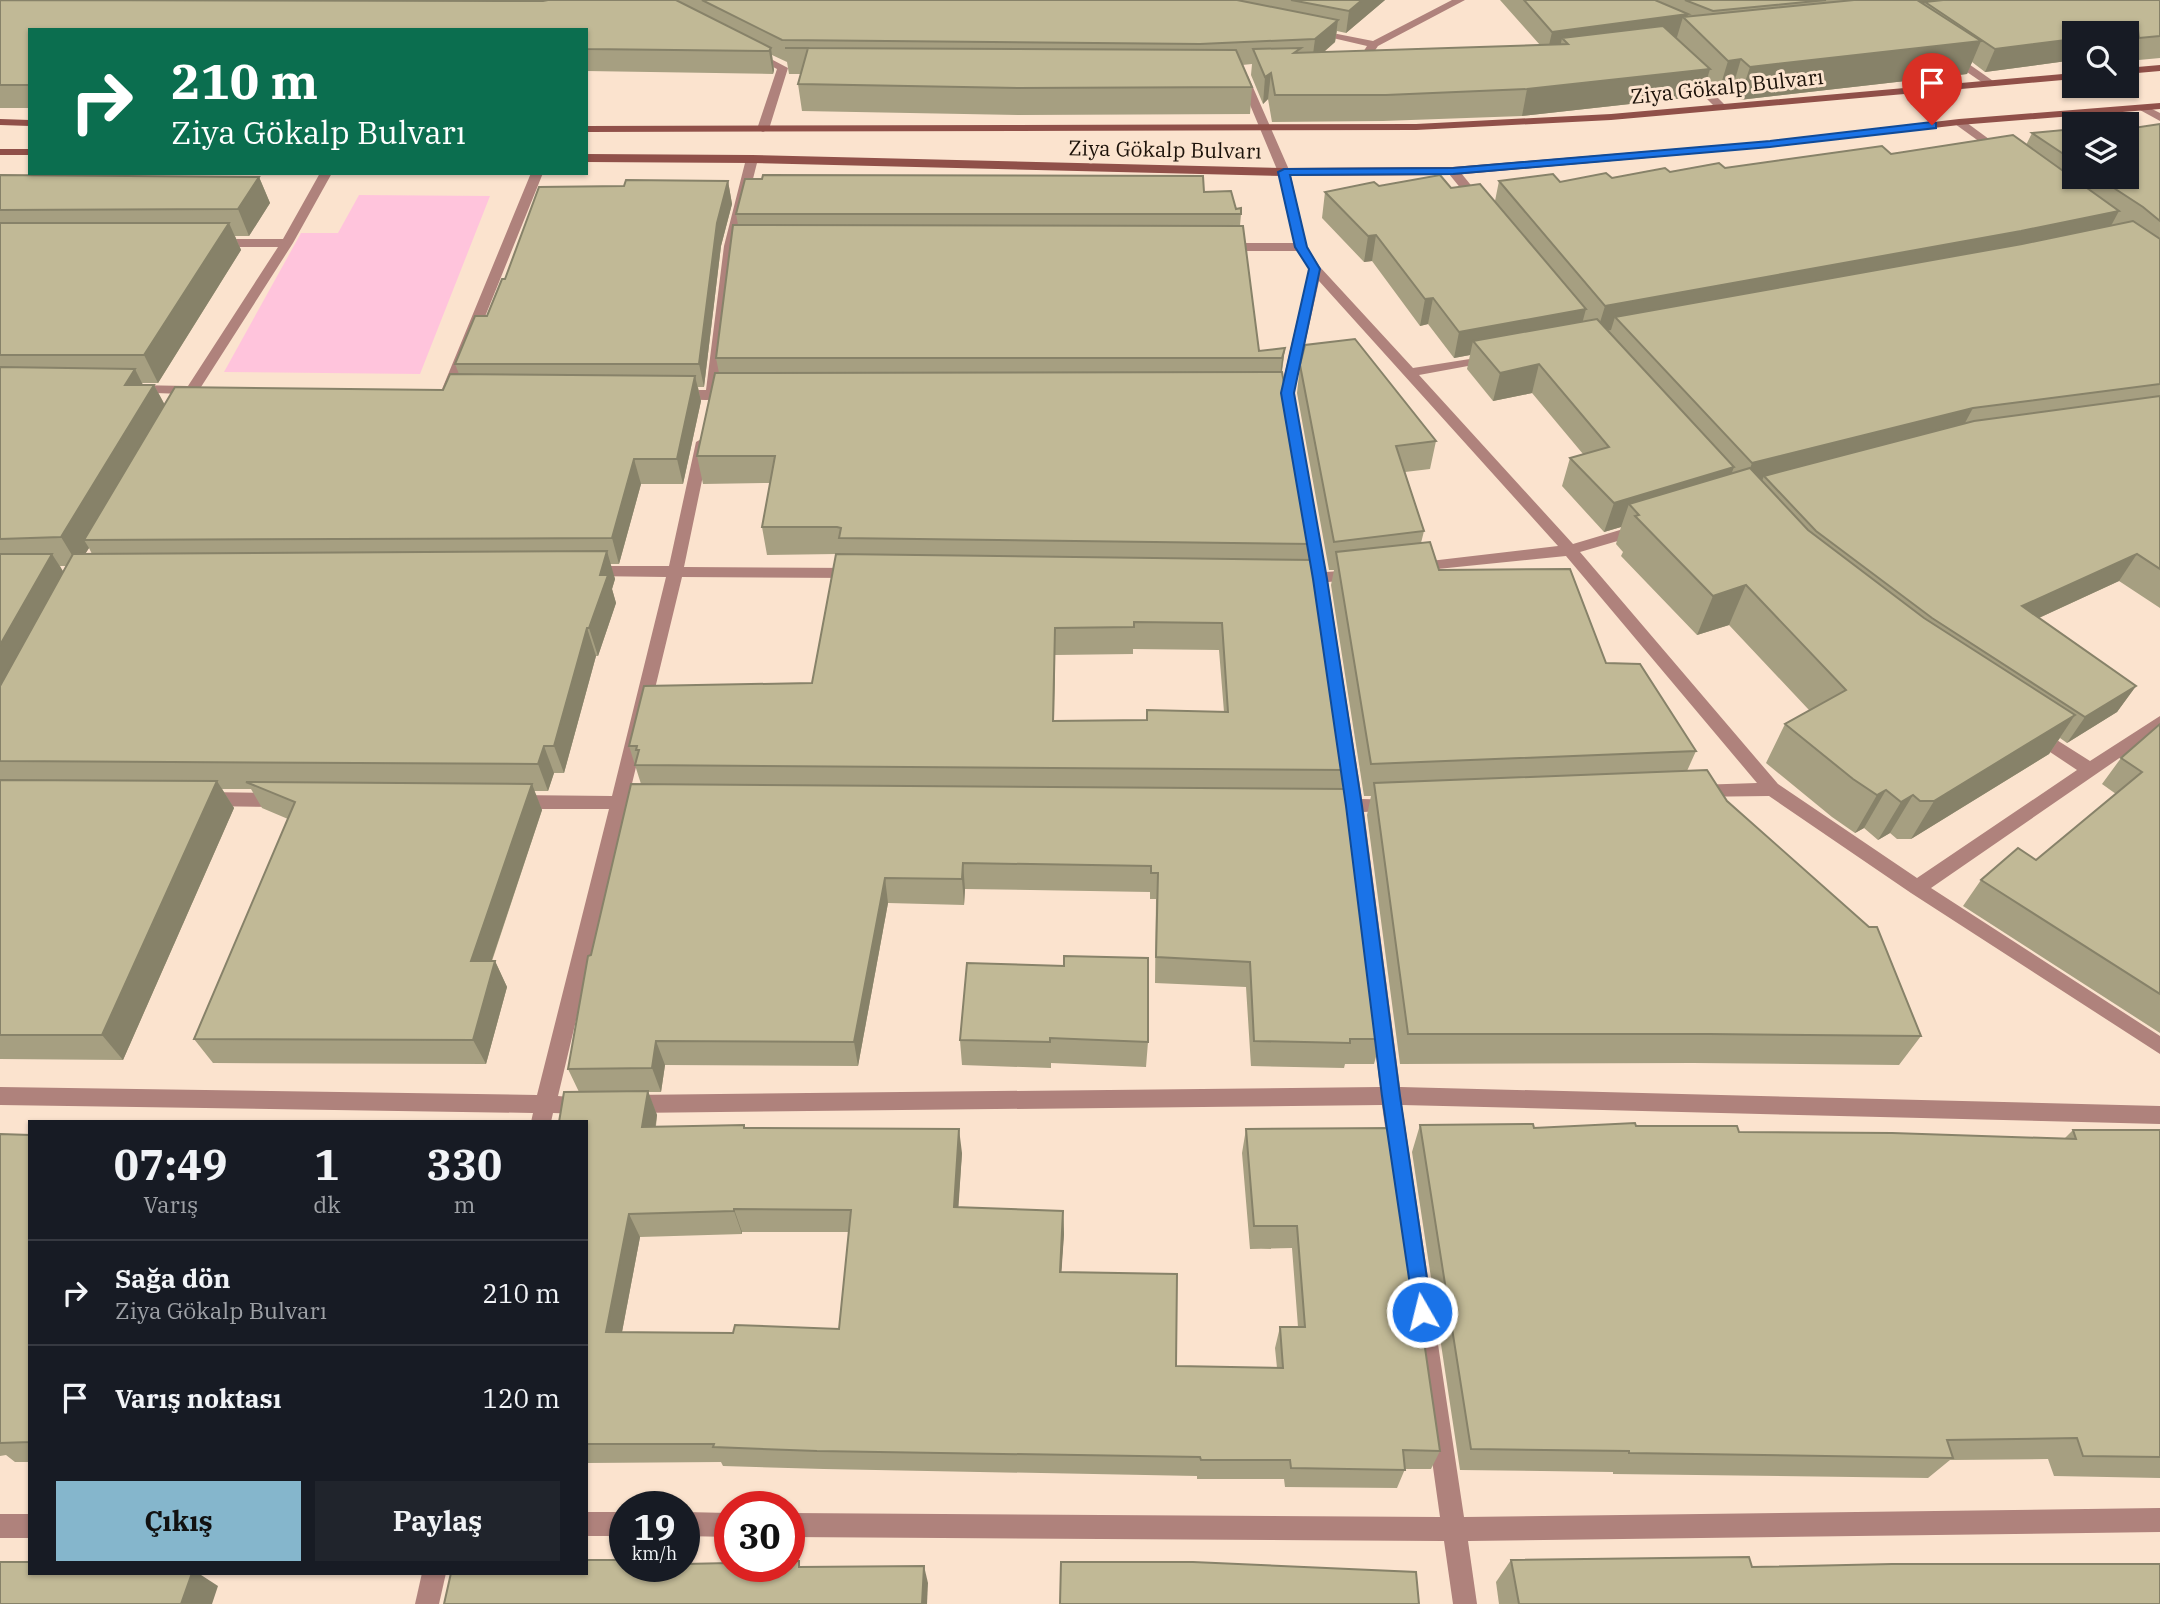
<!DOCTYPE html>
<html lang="tr">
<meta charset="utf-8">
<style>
:root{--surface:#171b24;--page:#20242c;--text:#f1f3f6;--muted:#9ea1a6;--line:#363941;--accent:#85b6cc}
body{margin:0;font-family:"IBM Plex Serif",serif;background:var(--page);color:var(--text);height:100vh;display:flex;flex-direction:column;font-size:26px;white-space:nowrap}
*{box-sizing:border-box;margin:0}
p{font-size:23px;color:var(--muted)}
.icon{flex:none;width:38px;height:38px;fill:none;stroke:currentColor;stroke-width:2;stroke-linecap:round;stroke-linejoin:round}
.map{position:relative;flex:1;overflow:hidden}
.sheet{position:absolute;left:28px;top:1120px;width:560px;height:455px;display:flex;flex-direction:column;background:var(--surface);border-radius:0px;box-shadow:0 2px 5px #0004}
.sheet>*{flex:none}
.banner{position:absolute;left:28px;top:28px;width:560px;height:147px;border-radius:0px;box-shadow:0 2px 5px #0004;background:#0b6e4f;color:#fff;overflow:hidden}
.controls{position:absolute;left:2062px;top:21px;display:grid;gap:14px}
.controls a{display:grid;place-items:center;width:77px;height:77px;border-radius:0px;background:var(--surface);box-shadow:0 2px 5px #0004;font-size:35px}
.speed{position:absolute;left:609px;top:1491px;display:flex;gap:14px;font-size:35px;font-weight:700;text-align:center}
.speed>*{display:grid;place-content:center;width:91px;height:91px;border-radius:50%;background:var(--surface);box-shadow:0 2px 5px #0004;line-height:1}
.speed small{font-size:18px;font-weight:400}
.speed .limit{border:10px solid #d22;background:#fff;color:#111}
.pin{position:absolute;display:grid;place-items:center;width:60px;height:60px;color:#fff;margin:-72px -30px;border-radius:50% 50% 50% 0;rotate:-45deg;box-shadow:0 0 7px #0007}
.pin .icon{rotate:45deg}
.me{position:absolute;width:77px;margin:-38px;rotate:352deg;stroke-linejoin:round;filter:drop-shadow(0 0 5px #0008)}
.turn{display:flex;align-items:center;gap:24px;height:147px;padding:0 28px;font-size:32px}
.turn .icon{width:91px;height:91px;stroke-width:2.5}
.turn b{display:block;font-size:49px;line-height:60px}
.eta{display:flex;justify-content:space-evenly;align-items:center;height:119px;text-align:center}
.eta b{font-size:42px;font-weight:700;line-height:49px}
.cta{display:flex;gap:14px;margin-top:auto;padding:14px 28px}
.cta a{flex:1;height:80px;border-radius:0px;background:var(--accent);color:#111;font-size:28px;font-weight:700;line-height:80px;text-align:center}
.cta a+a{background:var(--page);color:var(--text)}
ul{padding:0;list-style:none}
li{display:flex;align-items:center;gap:21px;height:105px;padding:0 28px;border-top:2px solid var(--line)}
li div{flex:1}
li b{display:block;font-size:26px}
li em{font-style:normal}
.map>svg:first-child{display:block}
</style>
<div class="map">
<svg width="2160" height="1604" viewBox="0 0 2160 1604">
<rect width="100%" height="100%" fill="#fbe3ce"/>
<polygon fill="#ffc4dc" points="359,195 490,196 420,374 224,372 301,233 338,233"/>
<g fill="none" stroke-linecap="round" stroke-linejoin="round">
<g fill="#af827c" fill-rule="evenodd">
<polygon points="1452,0 1465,0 1378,46 1363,68 1359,69 1354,66 1367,46 1307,32 1312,29 1373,41"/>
<polygon points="752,49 788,68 769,129 763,132 757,129 777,69 748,54 747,52"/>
<polygon points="1945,53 1953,53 1996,83 1986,85 1945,57"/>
<polygon points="1684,72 1692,72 1725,105 1725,109 1717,109 1684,76"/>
<polygon points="1239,74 1248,76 1290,172 1307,247 1320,267 1413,368 1495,355 1495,361 1419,375 1573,544 1640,524 1645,525 1648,529 1645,533 1580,552 1778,784 1917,878 2077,770 2029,738 2027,734 2029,730 2041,730 2090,761 2160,716 2160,730 1931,888 2160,1036 2160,1054 1911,893 1769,796 1691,797 1688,792 1691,787 1697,785 1757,783 1566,556 1408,572 1405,568 1408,564 1413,563 1558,546 1319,281 1294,393 1326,572 1354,570 1362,575 1354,580 1328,582 1362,799 1399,800 1402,805 1399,810 1364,812 1400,1087 2160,1106 2160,1124 1402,1105 1464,1517 2160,1508 2160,1532 1468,1541 1477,1604 1453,1604 1444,1541 789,1537 789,1513 1440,1517 1382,1105 630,1113 623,1110 620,1104 623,1098 630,1095 1380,1087 1346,812 1324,811 1321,806 1324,801 1344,799 1313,583 1295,584 1287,579 1295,574 1311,573 1280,393 1309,269 1297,251 1224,251 1218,247 1224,243 1294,243 1278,172 1238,76"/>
<polygon points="2144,105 2160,113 2160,121 2140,110 2138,108"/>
<polygon points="1955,120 1963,120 2008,153 1998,155 1955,124"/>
<path d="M752 155 758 159 736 246 720 390H733L740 394 738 397C720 401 692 401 672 397L670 394 677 390H706L724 246 746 159Z"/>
<polygon points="1449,168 1457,168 1483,200 1483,206 1475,206 1449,174"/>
<polygon points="320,173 332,173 293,243 201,387 203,390 197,394 186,411 176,411 174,408 183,394 128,392 128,386 133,385 188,386 278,247 217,247 211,243 217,239 283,239"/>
<polygon points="531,173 543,173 455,391 457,394 450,398 442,397 440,394"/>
<polygon points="703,438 710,442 684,567 854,568 862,573 854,578 682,577 629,796 657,798 660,803 657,808 626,810 558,1096 591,1099 594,1105 591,1111 584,1114 553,1113 551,1122 531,1122 533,1113 0,1105 0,1087 537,1095 609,809 514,809 508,807 505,802 508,797 514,795 612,796 666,577 591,576 583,571 591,566 669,566 696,442"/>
<polygon points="206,792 280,793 286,795 289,800 286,805 280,807 206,806 200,804 197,799 200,794"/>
<rect x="586" y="1512" width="39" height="24"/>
<polygon points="684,1512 730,1513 730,1537 684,1536"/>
<rect x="0" y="1514" width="30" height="24"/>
<polygon points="422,1573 446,1573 439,1604 415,1604"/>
</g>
<g fill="#905049" fill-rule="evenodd">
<polygon points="2160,65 2160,71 2126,74 2126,68"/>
<polygon points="2074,73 2074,79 1611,120 1416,130 586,132 586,126 1416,124 1611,114"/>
<polygon points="2160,103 2160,109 1959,125 1771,147 1453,175 1284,176 752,163 586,162 586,154 752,155 1284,168 1453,167 1771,141 1959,119"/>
<polygon points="0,119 30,120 30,126 0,125"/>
<rect x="0" y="149" width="30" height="6"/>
</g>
</g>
<g fill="#a69f81" fill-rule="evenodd">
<polygon points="0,0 1385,0 1346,33 1337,31 1335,42 1324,52 1540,45 1500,0 2160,0 2160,58 2128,61 2126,53 2074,33 2074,60 1985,72 1972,62 1967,74 1739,100 1731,93 1718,94 1706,83 1702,96 1522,116 1383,121 1272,122 1268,99 1263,104 1251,75 1252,64 1242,65 1252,87 1250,114 1018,115 802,111 798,84 801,74 789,74 787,62 772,55 774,70 773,74 586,71 586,30 30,30 30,108 0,108"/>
<polygon points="2160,124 2160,608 2119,581 2039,618 2136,686 2117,712 2067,743 2060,738 2049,754 1911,839 1897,839 1890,833 1878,840 1864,828 1855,833 1832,817 1766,763 1785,724 1809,710 1729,625 1697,635 1621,556 1623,552 1616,544 1621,527 1604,532 1562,486 1570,458 1583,454 1532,393 1493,401 1467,369 1470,355 1454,358 1428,324 1420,326 1372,261 1364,262 1322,218 1325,192 1451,188 1495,201 1499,181 1560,182 1891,154 2026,145 2032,133 2074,129 2074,177 2126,177"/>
<path d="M0 175 259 177 270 203 249 236H235L241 250 158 383H142L143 385H154L165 405 443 390 459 374 455 364 487 316 505 279 624 186 728 181 732 204 721 246 704 387H698L701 401 683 484H641L619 564H610L615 579 612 589 616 603 598 656H596L564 773H554L548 791H534L542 810 492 961H495L507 987 486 1064 213 1063 194 1039 288 819 262 808 251 789H222L234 808 123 1060 0 1059ZM89 548 92 554H85ZM60 566H67L63 572Z"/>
<path d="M1204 192 1236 209 1241 214 1240 226 1259 351 1285 348 1282 372 1312 544 1310 559 1346 770 1342 789 1381 1039 1374 1064H1345L1344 1068 1251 1066 1246 987 1155 983 1156 899H1150V892L965 889 964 905 888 903 858 1066 665 1065 661 1092H648L657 1115 656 1126 745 1128 962 1153 958 1207 1063 1211 1064 1234 1061 1272 1176 1366 1277 1368 1275 1348 1280 1327H1298L1292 1248 1250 1249 1242 1153 1246 1129 1440 1451 1431 1469H1405L1397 1488 1285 1487 1284 1479H1197V1476L824 1469 723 1466 721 1462 586 1463V1122L579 1092 568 1069 591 955 641 784 629 746 812 683 836 554 767 555 762 527 770 483 703 484 697 456 719 373 716 358 738 225 736 214ZM1133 649 1219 650 1224 712 1146 720 1054 721 1055 655 1133 654ZM742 1232H849L839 1329 733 1333 622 1332 640 1237 742 1234Z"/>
<polygon points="1300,365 1436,441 1430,469 1405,472 1424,531 1421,543 1439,570 1606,663 1696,751 1687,771 1727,801 1921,1036 1899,1065 1693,1063 1400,1064 1367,815 1371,796 1364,796 1331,585 1334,570 1329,570 1297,393"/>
<polygon points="2160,724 2160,1033 1963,906 1981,880 2036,860 2116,794 2102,784 2121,758"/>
<polygon points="1064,966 1148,1042 1146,1067 1051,1063 1051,1068 962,1065 960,1040"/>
<polygon points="1420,1125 1534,1128 1636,1126 1739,1132 2065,1138 2073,1130 2160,1130 2160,1478 2054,1476 2048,1459 1950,1460 1928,1478 1613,1474 1613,1472 1460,1470 1412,1152"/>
<polygon points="0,1134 30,1135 30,1462 15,1462 6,1455 0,1456"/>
<polygon points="1511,1560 1752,1567 2160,1604 1499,1604 1496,1582"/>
</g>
<g fill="#878269">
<polygon points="1362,0 1385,0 1346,33 1349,11"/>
<polygon points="1907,0 2045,0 1925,2 1921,12"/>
<polygon points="1688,14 1687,21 1683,17 1677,37 1566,52 1568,44 1562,38 1559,53 1547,54 1552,32"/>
<polygon points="1338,20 1335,42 1312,62 1315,39"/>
<polygon points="2138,30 2127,53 2126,33 2116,33"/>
<polygon points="2074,39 2074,60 1985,72 1995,49"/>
<polygon points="1981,41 1967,74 1739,100 1750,67"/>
<polygon points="771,48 774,70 773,74 769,51"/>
<polygon points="1741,59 1731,93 1718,94 1728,61"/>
<polygon points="1710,69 1702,96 1522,116 1527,89"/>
<polygon points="1271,73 1268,99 1263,104 1265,77"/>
<polygon points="259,177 270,203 249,236 238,209"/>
<polygon points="728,181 732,204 721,246 704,387 699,364 717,223"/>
<polygon points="2119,211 2105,237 1615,317 1611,330 1597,332 1605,306"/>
<polygon points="229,223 241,250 158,383 144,355"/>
<polygon points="1376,235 1372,261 1364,262 1368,236"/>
<polygon points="1433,298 1428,324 1420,326 1425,299"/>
<polygon points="1586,309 1579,335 1473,341 1470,355 1454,358 1459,332"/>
<polygon points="1285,348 1281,376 1279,386 1282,358"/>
<polygon points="1539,364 1532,393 1493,401 1500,373"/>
<polygon points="135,369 148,395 154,385 169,413 84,540 89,548 78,565 61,537 125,385"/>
<polygon points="695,376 701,401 683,484 677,459"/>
<polygon points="1973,408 1959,434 1764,476 1760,486 1742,490 1752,463"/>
<polygon points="634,459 641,484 619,564 612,538"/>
<polygon points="1734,467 1723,496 1629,504 1621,527 1604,532 1614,503"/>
<polygon points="607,551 615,579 612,589 616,603 598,656 589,628 600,575"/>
<polygon points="52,554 70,582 0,709 0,645"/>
<polygon points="2137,554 2119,581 2006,633 2022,606"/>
<polygon points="1746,585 1729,625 1697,635 1713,596"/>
<polygon points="587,628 596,656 564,773 554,746"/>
<polygon points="1055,628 1055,655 1053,747 1053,721"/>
<polygon points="2136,686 2117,712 2067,743 2085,717"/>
<polygon points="2075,715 2049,754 1911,839 1934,801"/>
<polygon points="544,746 554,773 548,791 538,764"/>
<polygon points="217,781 234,808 123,1060 102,1035"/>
<polygon points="532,784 542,810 483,986 471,961"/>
<polygon points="1886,790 1864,828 1855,833 1877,795"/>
<polygon points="1913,795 1890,833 1878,840 1901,802"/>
<polygon points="963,863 965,889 964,905 962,879"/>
<polygon points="885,878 888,903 858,1066 854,1042"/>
<polygon points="495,961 507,987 486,1064 473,1040"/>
<polygon points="656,1041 665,1065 661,1092 652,1068"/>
<polygon points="648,1091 657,1115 652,1150 642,1127"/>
<polygon points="959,1129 962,1153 957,1229 954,1207"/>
<polygon points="734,1209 742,1232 742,1234 734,1211"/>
<polygon points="1063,1211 1064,1234 1060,1294 1060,1272"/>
<polygon points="629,1214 640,1237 618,1353 606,1332"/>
<polygon points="924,1566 928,1583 927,1604 922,1604"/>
<polygon points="192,1573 198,1573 218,1586 212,1604 181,1604"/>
</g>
<g fill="#c1b996" stroke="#878269" stroke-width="2" fill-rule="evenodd">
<polygon points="0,0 543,1 548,0 676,0 771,48 769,51 586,49 586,30 30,30 30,85 0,85"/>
<polygon points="702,0 1237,0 1338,20 1315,39 1200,44 782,40"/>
<polygon points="1291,0 1362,0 1349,11"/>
<polygon points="1524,0 1655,0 1688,14 1552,32"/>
<polygon points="1685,0 1826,0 1713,11"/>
<polygon points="1854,0 1917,0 1981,41 1750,67 1741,59 1728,61 1683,17"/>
<polygon points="1943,0 2160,0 2160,36 2139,38 2138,30 2116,33 2074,33 2074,39 1995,49 1925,2"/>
<polygon points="1663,26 1710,69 1527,89 1386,95 1275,95 1271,73 1265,77 1253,49 1301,48 1294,53 1568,44 1562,38"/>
<polygon points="785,48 1236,50 1252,87 1018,88 798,84 808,48"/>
<polygon points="2160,124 2160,221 2143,207 2097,177 2126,177 2126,129"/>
<polygon points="2074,129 2074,161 2032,133"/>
<polygon points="2013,135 2119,211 2021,231 1605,306 1499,181 1553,174 1560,182 1606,173 1612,178 1665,168 1670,172 1719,163 1725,168 1882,146 1891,154"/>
<polygon points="0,175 259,177 238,209 0,210"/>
<polygon points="763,175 1203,176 1204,192 1231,191 1236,209 1241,208 1241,214 736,214 745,179 762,179"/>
<polygon points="1440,175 1451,188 1480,184 1586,309 1459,332 1433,298 1425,299 1376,235 1368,236 1325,192 1374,182 1379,186"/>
<polygon points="626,180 728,181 717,223 699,364 455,364 475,316 487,316 502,279 505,279 539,187 624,186"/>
<polygon points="2133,221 2160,239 2160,384 1973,408 1752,463 1615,317 2022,244"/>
<polygon points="0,223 229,223 144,355 0,355"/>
<polygon points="733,225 1243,226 1259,351 1285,348 1282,358 716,358"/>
<polygon points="1597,319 1734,467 1614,503 1570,458 1609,447 1539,364 1500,373 1473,341"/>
<polygon points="1355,339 1436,441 1396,446 1424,531 1334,542 1300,365 1305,345"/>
<polygon points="0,367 135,369 125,385 154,385 61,537 0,539"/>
<polygon points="1282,372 1312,544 839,538 841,528 837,527 762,527 775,456 697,456 715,373"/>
<polygon points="450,374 695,376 677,459 634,459 612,538 84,540 175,387 443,390"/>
<polygon points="2160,396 2160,569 2137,554 2022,606 2136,686 2085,717 1932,618 1816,531 1764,476 1974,421"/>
<polygon points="1750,468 1808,530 1924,618 2075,715 1934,801 1920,801 1913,795 1901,802 1886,790 1877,795 1853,779 1785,724 1846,690 1746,585 1713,596 1635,516 1639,515 1629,504"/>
<polygon points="1430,542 1439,570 1570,569 1606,663 1640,664 1696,751 1371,764 1336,552"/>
<polygon points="607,551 600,575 608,575 589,628 587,628 554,746 544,746 538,764 0,761 0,686 73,554"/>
<polygon points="0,554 52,554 0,645"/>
<path d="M836 554 1315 560 1346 770 635 765 639 750H636L637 746H629L644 686 812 683ZM1134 622 1222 623 1228 712 1147 710V720L1053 721 1055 628 1134 627Z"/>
<polygon points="2160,724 2160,994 1981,880 2018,848 2036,860 2142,772 2121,758"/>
<polygon points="1707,770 1727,801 1869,927 1877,927 1921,1036 1709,1034 1408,1034 1374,783"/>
<polygon points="0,780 217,781 102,1035 0,1035"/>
<polygon points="246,782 532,784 471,961 495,961 473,1040 194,1039 295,802"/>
<polygon points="631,784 1349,789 1381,1039 1350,1039 1350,1043 1254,1041 1250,962 1156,957 1158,873 1151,873 1151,866 963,863 962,879 885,878 854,1042 656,1041 652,1068 568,1069 588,956 591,955"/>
<polygon points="1064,956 1148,958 1148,1042 1050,1038 1050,1042 960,1040 967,963 1064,966"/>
<path d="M648 1091 642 1127 744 1125V1128L959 1129 954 1207 1063 1211 1060 1272 1177 1274 1176 1366 1283 1368 1280 1327H1305L1297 1226H1254L1246 1129 1393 1128 1440 1451 1403 1450 1405 1470 1291 1468 1290 1460H1201L1200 1457 817 1451 713 1447 714 1444H586V1122H559L564 1092ZM734 1209 851 1210 839 1329 735 1325 733 1333 606 1332 629 1214 734 1211Z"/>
<polygon points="1635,1123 1636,1126 1737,1126 1739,1132 1892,1133 2076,1139 2073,1130 2160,1130 2160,1457 2083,1456 2077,1438 1947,1440 1953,1458 1629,1453 1629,1451 1471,1449 1420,1125 1533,1124 1534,1128"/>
<polygon points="0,1134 30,1135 30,1442 0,1443"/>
<polygon points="1749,1557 1752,1567 1892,1564 2160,1564 2160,1604 1519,1604 1511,1560"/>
<polygon points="586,1560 625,1560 625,1566 684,1566 684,1564 730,1563 730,1566 789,1566 789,1561 799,1561 799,1567 924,1566 922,1604 444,1604 451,1573 586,1573"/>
<polygon points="0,1562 30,1562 30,1573 192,1573 181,1604 0,1604"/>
<polygon points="1061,1562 1193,1562 1416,1572 1419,1604 1060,1604"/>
</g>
<polygon fill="#1a73e8" stroke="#114b97" stroke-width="2" points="1932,122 1936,123 1936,128 1770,147 1453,174 1290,175 1307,247 1320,269 1294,393 1327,579 1362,806 1400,1096 1432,1312 1429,1319 1422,1322 1415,1319 1382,1096 1346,806 1313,579 1281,393 1309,269 1295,247 1278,172 1284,169 1453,168 1770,141"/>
<g text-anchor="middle" stroke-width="6" stroke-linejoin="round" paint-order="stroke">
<g font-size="21" fill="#1c1209" stroke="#fbe3ce">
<text transform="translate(1727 87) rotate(-6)" y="7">Ziya Gökalp Bulvarı</text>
<text transform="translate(1165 150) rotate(1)" y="7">Ziya Gökalp Bulvarı</text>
</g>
</g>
</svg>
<div class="controls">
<a><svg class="icon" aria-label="search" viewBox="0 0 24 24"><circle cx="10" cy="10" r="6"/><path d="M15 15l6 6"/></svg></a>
<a><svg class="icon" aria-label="layers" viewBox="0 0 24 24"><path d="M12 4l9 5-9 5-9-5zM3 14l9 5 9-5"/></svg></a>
</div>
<div class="speed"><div>19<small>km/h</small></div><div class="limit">30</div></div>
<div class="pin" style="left:1932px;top:125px;background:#d93025"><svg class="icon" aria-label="arrive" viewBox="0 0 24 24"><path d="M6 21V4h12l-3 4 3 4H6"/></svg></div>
<svg class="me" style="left:1422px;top:1312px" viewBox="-20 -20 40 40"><circle r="17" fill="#1a73e8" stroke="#fff" stroke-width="3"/><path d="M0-11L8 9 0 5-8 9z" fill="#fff"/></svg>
<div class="banner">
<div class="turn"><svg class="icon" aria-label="right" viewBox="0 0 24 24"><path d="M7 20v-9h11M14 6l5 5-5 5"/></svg><div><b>210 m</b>Ziya Gökalp Bulvarı</div></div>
</div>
<section class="sheet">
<div class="eta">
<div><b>07:49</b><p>Varış</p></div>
<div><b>1</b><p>dk</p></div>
<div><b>330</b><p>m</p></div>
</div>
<ul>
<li><svg class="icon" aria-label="right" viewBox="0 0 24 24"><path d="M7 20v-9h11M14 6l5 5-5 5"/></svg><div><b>Sağa dön</b><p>Ziya Gökalp Bulvarı</p></div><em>210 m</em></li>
<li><svg class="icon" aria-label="arrive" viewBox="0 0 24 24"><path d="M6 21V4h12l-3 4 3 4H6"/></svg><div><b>Varış noktası</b></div><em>120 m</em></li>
</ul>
<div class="cta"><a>Çıkış</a><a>Paylaş</a></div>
</section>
</div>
